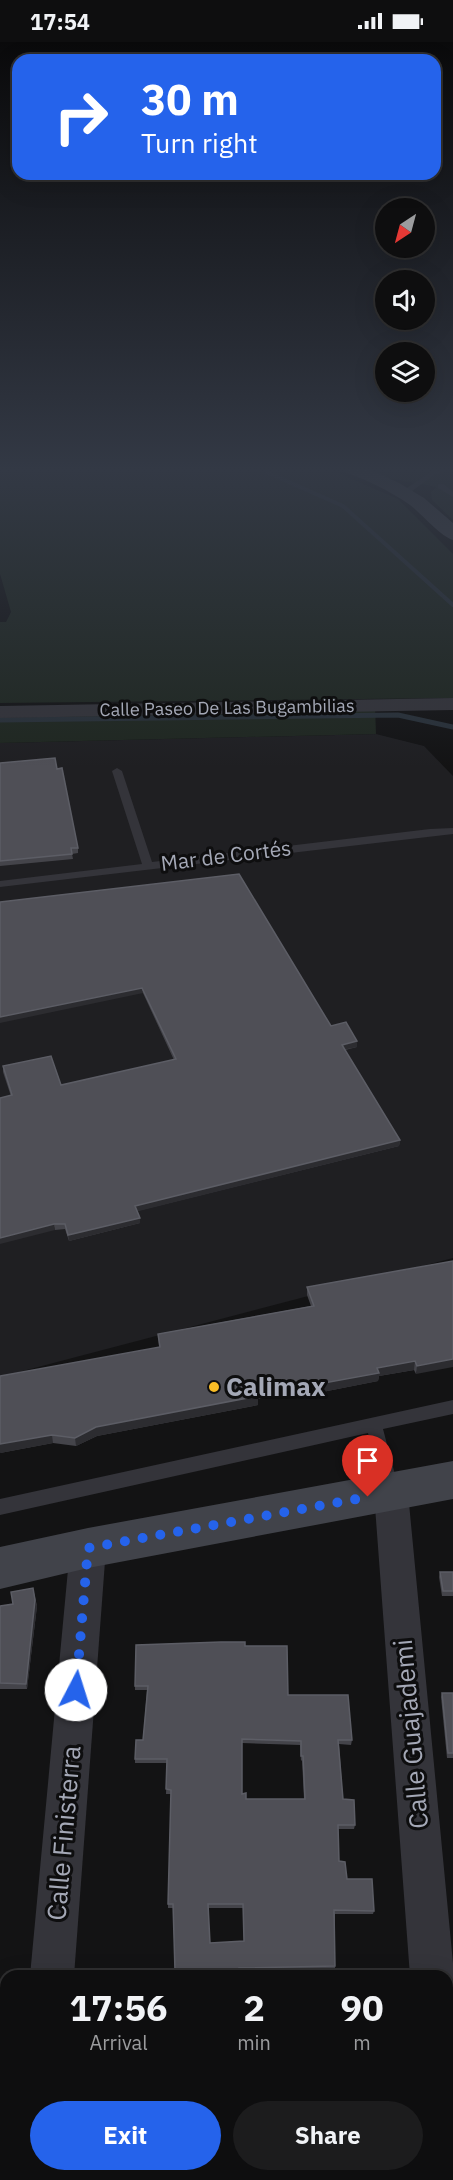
<!DOCTYPE html>
<meta charset="utf-8">
<style>
:root{--surface:#0e0e0f;--page:#1c1c1d;--text:#f1f3f6;--muted:#9b9c9e;--line:#2e2e2f;--accent:#2563eb}
body{margin:0;font-family:"IBM Plex Sans",sans-serif;background:var(--page);color:var(--text);height:100vh;display:flex;flex-direction:column;font-size:22px;white-space:nowrap}
*{box-sizing:border-box;margin:0}
p{font-size:20px;color:var(--muted)}
.icon{flex:none;width:33px;height:33px;fill:none;stroke:currentColor;stroke-width:2;stroke-linecap:round;stroke-linejoin:round}
.map{position:relative;flex:1;overflow:hidden}
.details{position:absolute;left:0px;top:1928px;width:453px;height:212px;display:flex;flex-direction:column;background:var(--surface);border-radius:18px 18px 0 0;box-shadow:0 6px 24px #0002,0 0 0 2px var(--line)}
.details>*{flex:none}
.top-card{position:absolute;left:12px;top:12px;width:429px;height:126px;border-radius:18px;box-shadow:0 6px 24px #0002,0 0 0 2px var(--line);background:#2563eb;color:#fff;overflow:hidden}
.needle{width:39px;rotate:216deg}
.buttons{position:absolute;left:375px;top:156px;display:grid;gap:12px}
.buttons a{display:grid;place-items:center;width:60px;height:60px;border-radius:50%;background:var(--surface);box-shadow:0 6px 24px #0002,0 0 0 2px var(--line);font-size:30px}
.pin{position:absolute;display:grid;place-items:center;width:51px;height:51px;color:#fff;margin:-62px -26px;border-radius:50% 50% 50% 0;rotate:-45deg;box-shadow:0 0 6px #0007}
.pin .icon{rotate:45deg}
.me{position:absolute;width:66px;margin:-33px;rotate:5deg;stroke-linejoin:round;filter:drop-shadow(0 0 4px #0008)}
.turn{display:flex;align-items:center;gap:21px;height:126px;padding:0 30px;font-size:27px}
.turn .icon{width:78px;height:78px;stroke-width:2.5}
.turn b{display:block;font-size:42px;line-height:51px}
.eta{display:flex;justify-content:space-evenly;align-items:center;height:102px;text-align:center}
.eta b{font-size:36px;font-weight:700;line-height:42px}
.action{display:flex;gap:12px;margin-top:auto;padding:12px 30px}
.action a{flex:1;height:69px;border-radius:36px;background:var(--accent);color:#fff;font-size:24px;font-weight:700;line-height:69px;text-align:center}
.action a+a{background:var(--page);color:var(--text)}
.status{display:flex;justify-content:space-between;align-items:center;height:42px;padding:0 30px;background:var(--surface);direction:ltr}
.status svg{height:16px;fill:currentColor}
.map>svg:first-child{display:block}
</style>
<div class="status"><b>17:54</b><svg viewBox="0 0 49 12"><path d="M0 12V9h3v3zM5 12V6h3v6zM10 12V3h3v9zM15 12V0h3v12zM26 1h20v11H26zM47 4h2v5h-2z"/></svg></div>
<div class="map">
<svg width="453" height="2138" viewBox="0 0 453 2138">
<rect width="100%" height="100%" fill="#131314"/>
<polygon fill="#1f1f22" points="376,692 424,704 453,734 453,1216 0,1335 0,701"/>
<g fill="#1f2720">
<polygon points="0,425 324,425 398,457 453,512 453,656 0,661 0,580 6,580 11,570 0,532"/>
<polygon points="360,425 453,425 453,478 432,458 431,450 437,445 393,437 398,435 391,437"/>
<polygon points="375,663 376,692 0,701 0,670"/>
</g>
<g fill="none" stroke-linecap="round" stroke-linejoin="round">
<polyline stroke="#293139" stroke-width="4" points="255,425 343,464 453,563"/>
<polyline stroke="#293139" stroke-width="5" points="0,678 398,673 453,685"/>
<g fill="#34343a" fill-rule="evenodd">
<polygon points="447,425 453,425 453,428 435,432 408,452 401,450 431,430"/>
<polygon points="438,442 444,442 453,450 453,455 438,446"/>
<polygon points="117,726 122,729 152,820 430,787 453,786 453,792 0,845 0,839 142,822 112,729"/>
<polygon points="453,1358 453,1372 383,1387 399,1448 396,1453 390,1456 384,1453 381,1448 368,1391 0,1473 0,1457"/>
</g>
<g fill="#34343a" fill-rule="evenodd">
<polygon points="453,656 453,668 0,676 0,664"/>
<polygon points="391,1435 403,1440 408,1451 453,1921 453,1937 447,1950 447,1934 410,1934 374,1451 379,1440"/>
<polygon points="88,1489 101,1494 106,1506 74,1934 30,1934 70,1506 75,1494"/>
<polygon points="447,2090 453,2092 453,2138 425,2138 424,2133 447,2133"/>
<polygon points="11,2133 59,2133 58,2138 10,2138"/>
</g>
<g fill="#41434a" fill-rule="evenodd">
<path d="M341 425H365L399 441 424 456 453 481V498C440 494 422 472 410 463 389 448 366 438 343 429Z"/>
<polygon points="453,1419 453,1457 88,1526 0,1547 0,1505 88,1486"/>
</g>
</g>
<g fill="#44444a" fill-rule="evenodd">
<polygon points="0,721 57,727 78,806 78,811 72,812 73,817 0,824"/>
<polygon points="0,860 331,984 357,999 357,1005 345,1008 400,1098 399,1104 137,1169 140,1181 69,1199 65,1187 55,1188 3,1030 3,1024 61,1043 174,1018 143,951"/>
<polygon points="453,1219 416,1332 414,1328 379,1334 378,1339 297,1355 295,1350 258,1357 258,1363 97,1394 76,1404 53,1401 0,1411 159,1305 158,1292 311,1264 307,1253 307,1245"/>
<polygon points="440,1530 453,1530 453,1554 442,1554 439,1535"/>
<polygon points="33,1546 37,1564 27,1647 0,1647 0,1564 13,1562"/>
<path d="M245 1604 288 1653 352 1698 351 1703 339 1702 343 1757 355 1783 354 1787H338L339 1819 347 1837 374 1869 373 1872H335V1928L239 1929V1933L220 1932 175 1929 173 1866H168V1862L171 1752H166L167 1721H135V1717L143 1698 147 1648H135V1644ZM242 1701 300 1703 301 1719 302 1718 304 1757H246L242 1752ZM208 1866H243L244 1899 210 1901Z"/>
<polygon points="442,1651 453,1651 453,1716 447,1716 441,1655"/>
</g>
<g fill="#2c2c30">
<polygon points="142,946 143,951 0,981 0,975"/>
<polygon points="357,999 357,1005 342,1008 342,1003"/>
<polygon points="400,1098 399,1104 135,1170 135,1164"/>
<polygon points="140,1176 140,1181 69,1199 68,1193"/>
<polygon points="54,1182 55,1188 0,1202 0,1196"/>
<polygon points="453,1317 453,1325 416,1332 417,1324"/>
<polygon points="415,1319 414,1328 379,1334 378,1339 297,1355 297,1346 377,1326"/>
<polygon points="296,1342 295,1350 258,1357 258,1363 97,1394 76,1404 75,1396 96,1385 257,1349"/>
<polygon points="52,1393 53,1401 0,1411 0,1402"/>
<polygon points="35,1558 37,1564 27,1647 26,1642"/>
</g>
<g fill="#4f4f56" stroke="#5c5d65" stroke-width="1.5" fill-rule="evenodd">
<polygon points="55,716 57,727 62,726 78,806 71,806 72,812 0,819 0,721"/>
<polygon points="239,832 331,984 346,980 357,999 342,1003 400,1098 135,1164 140,1176 68,1193 65,1182 54,1182 0,1196 0,1056 12,1053 3,1024 51,1014 61,1043 176,1017 142,946 0,975 0,860"/>
<polygon points="453,1219 453,1317 417,1324 415,1319 377,1326 379,1331 297,1346 296,1342 257,1349 258,1354 96,1385 75,1396 52,1393 0,1402 0,1334 160,1305 158,1292 314,1264 307,1245"/>
<polygon points="440,1530 453,1530 453,1549 443,1549"/>
<polygon points="33,1546 35,1558 26,1642 0,1641 0,1564 13,1562 11,1550"/>
<path d="M221 1600H245V1604H287L288 1653H348L352 1698H338L343 1757 354 1758 355 1783H338L339 1819 345 1820 347 1837H372L374 1869 334 1868 335 1924 239 1926V1929H220V1934H146L152 1928 175 1929 173 1862H168L171 1748 166 1747 167 1717H135L136 1698H143L148 1644H135L136 1603ZM242 1697 301 1699V1714H303L305 1757H246V1751L242 1752ZM208 1862H243L244 1899 210 1901Z"/>
<polygon points="442,1651 453,1651 453,1711 448,1711"/>
</g>
<linearGradient id="sky" x2="0" y2="1"><stop stop-color="#0a0a0b"/><stop offset="0.59" stop-color="#333945"/><stop offset="1" stop-color="#333945" stop-opacity="0"/></linearGradient>
<rect width="453" height="725" fill="url(#sky)"/>
<g fill="none" stroke-linecap="round" stroke-linejoin="round">
<polyline stroke="#2563eb" stroke-width="10" stroke-dasharray="0 18" points="76,1648 88,1506 368,1455"/>
</g>
<circle fill="#f9bc26" stroke="#0e0e0f" stroke-width="2" cx="214" cy="1345" r="6"/>
<g text-anchor="middle" stroke-width="6" stroke-linejoin="round" paint-order="stroke">
<g font-size="18" fill="#a4a8b6" stroke="#0e0e0f">
<text transform="translate(227 666) rotate(-1)" y="6">Calle Paseo De Las Bugambilias</text>
</g>
<g font-size="21" fill="#a4a8b6" stroke="#0e0e0f">
<text transform="translate(226 814) rotate(-7)" y="7">Mar de Cortés</text>
</g>
<g font-size="26" font-weight="bold" fill="#a4a8b6" stroke="#0e0e0f" text-anchor="start">
<text x="226" y="1354">Calimax</text>
</g>
<g font-size="26" fill="#a4a8b6" stroke="#0e0e0f">
<text transform="translate(411 1692) rotate(-95)" y="9">Calle Guajademi</text>
<text transform="translate(64 1791) rotate(-85)" y="9">Calle Finisterra</text>
</g>
</g>
</svg>
<div class="buttons">
<a><svg class="needle" viewBox="-14 -14 28 28"><path d="M0-13l5 13h-10z" fill="#e53935"/><path d="M0 13l5-13h-10z" fill="#9b9c9e"/></svg></a>
<a><svg class="icon" aria-label="sound" viewBox="0 0 24 24"><path d="M4 9h4l5-4v14l-5-4H4zM17 9q2 3 0 6"/></svg></a>
<a><svg class="icon" aria-label="layers" viewBox="0 0 24 24"><path d="M12 4l9 5-9 5-9-5zM3 14l9 5 9-5"/></svg></a>
</div>
<div class="pin" style="left:368px;top:1455px;background:#d93025"><svg class="icon" aria-label="arrive" viewBox="0 0 24 24"><path d="M6 21V4h12l-3 4 3 4H6"/></svg></div>
<svg class="me" style="left:76px;top:1648px" viewBox="-20 -20 40 40"><circle r="19" fill="#fff"/><path d="M0-13L10 11 0 6-10 11z" fill="#2563eb"/></svg>
<div class="top-card">
<div class="turn"><svg class="icon" aria-label="right" viewBox="0 0 24 24"><path d="M7 20v-9h11M14 6l5 5-5 5"/></svg><div><b>30 m</b>Turn right</div></div>
</div>
<section class="details">
<div class="eta">
<div><b>17:56</b><p>Arrival</p></div>
<div><b>2</b><p>min</p></div>
<div><b>90</b><p>m</p></div>
</div>
<div class="action"><a>Exit</a><a>Share</a></div>
</section>
</div>
